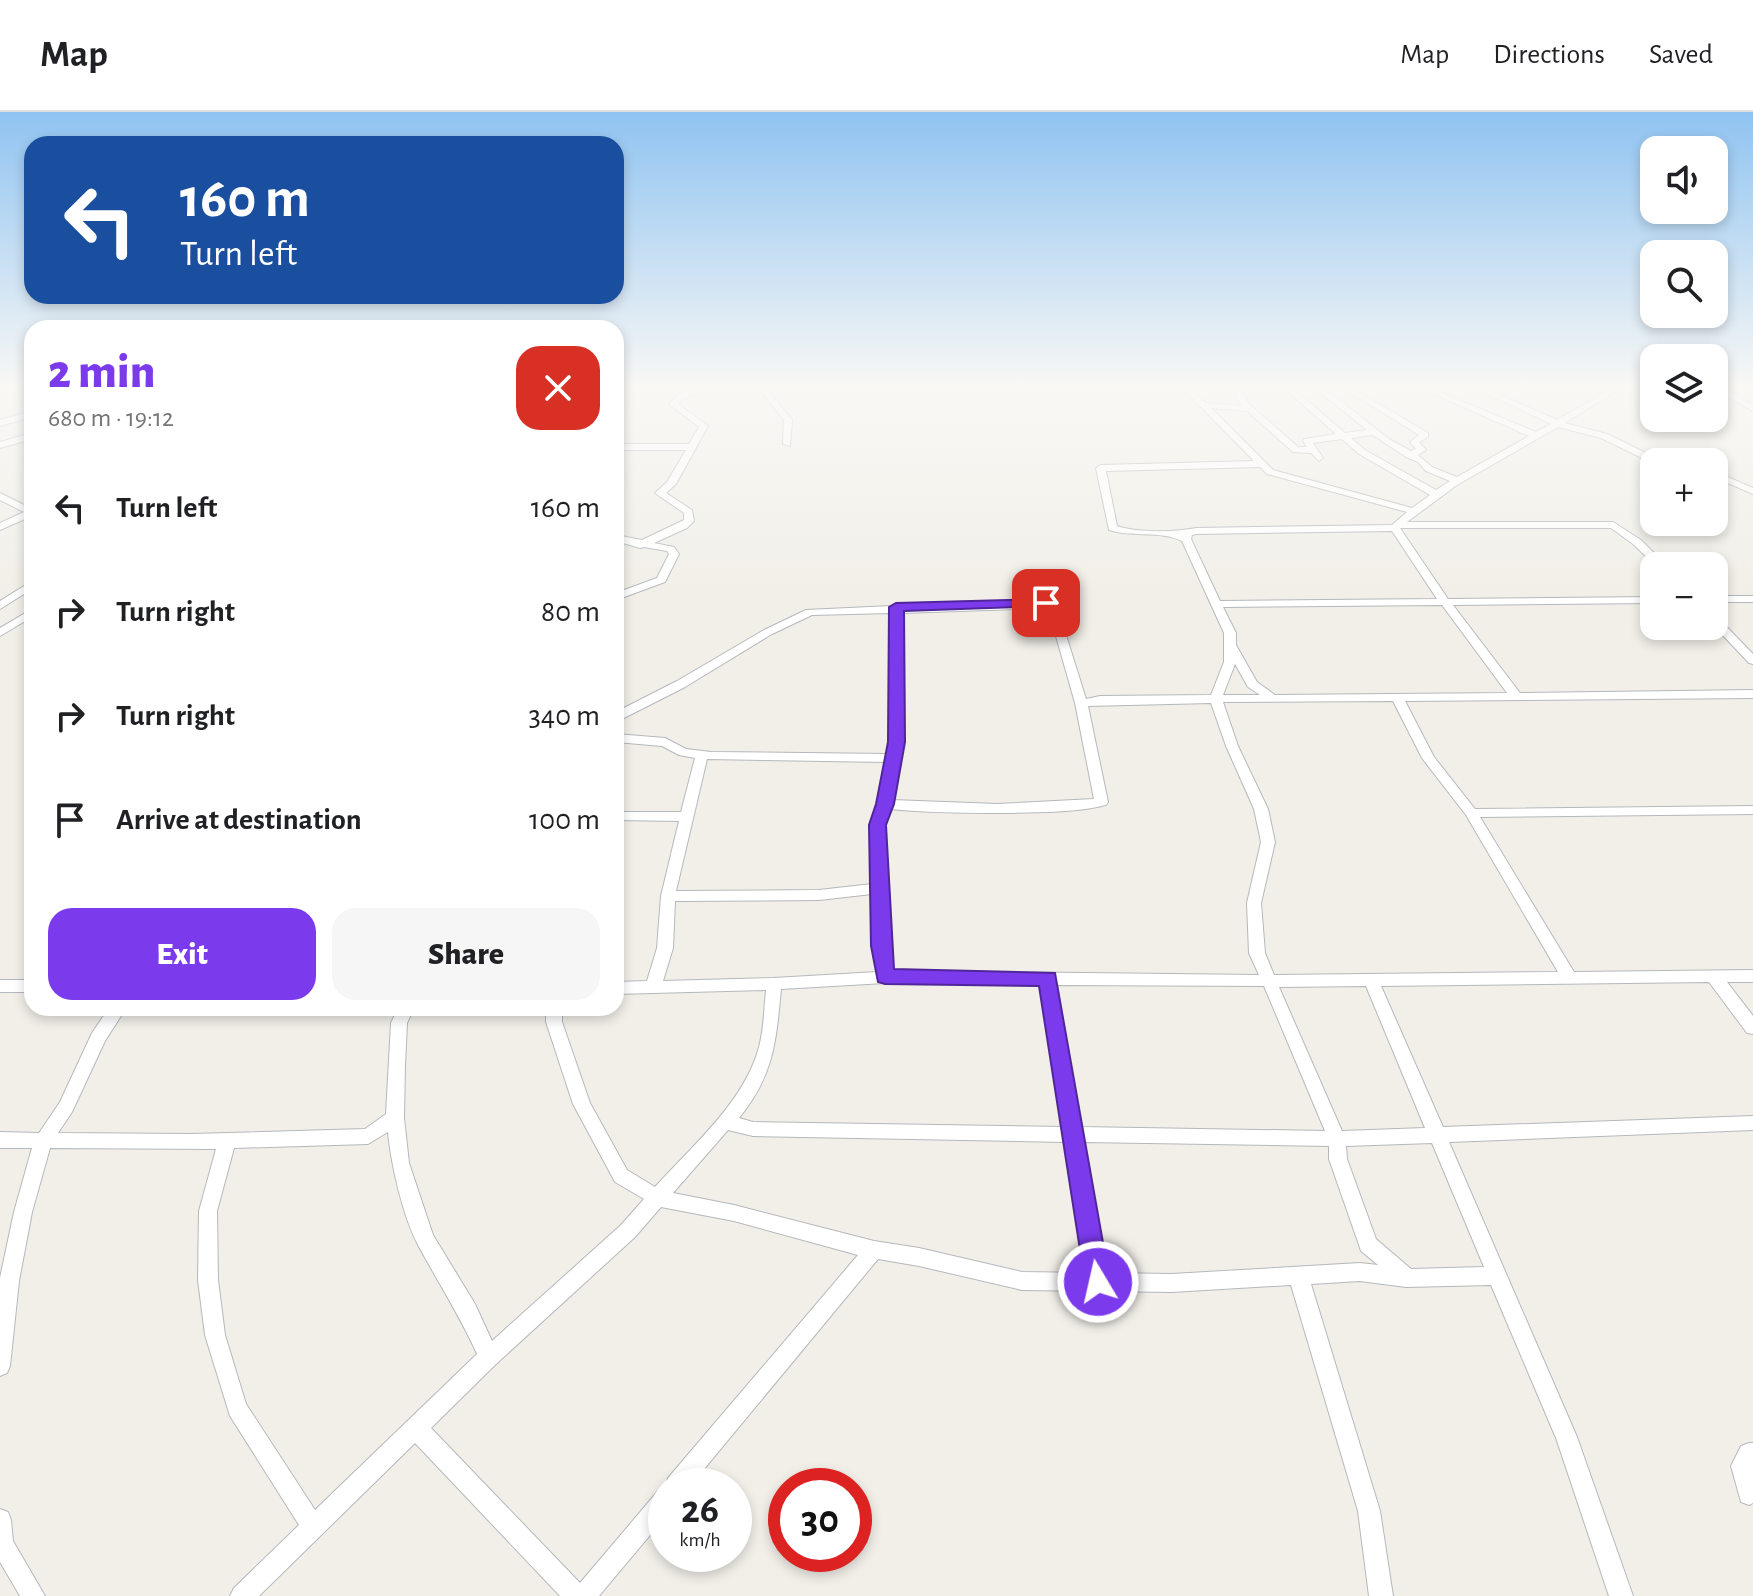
<!DOCTYPE html>
<meta charset="utf-8">
<style>
:root{--surface:#fff;--page:#f6f6f6;--text:#202124;--muted:#757577;--line:#e0e0e0;--accent:#7c3aed}
body{margin:0;font-family:"Alegreya Sans",sans-serif;background:var(--page);color:var(--text);height:100vh;display:flex;flex-direction:column;font-size:30px;white-space:nowrap}
*{box-sizing:border-box;margin:0}
p{font-size:26px;color:var(--muted)}
.icon{flex:none;width:44px;height:44px;fill:none;stroke:currentColor;stroke-width:2;stroke-linecap:round;stroke-linejoin:round}
.map{position:relative;flex:1;overflow:hidden}
.drawer{position:absolute;left:24px;top:208px;width:600px;height:696px;display:flex;flex-direction:column;background:var(--surface);border-radius:24px;box-shadow:0 4px 12px #0003}
.drawer>*{flex:none}
.top-card{position:absolute;left:24px;top:24px;width:600px;height:168px;border-radius:24px;box-shadow:0 4px 12px #0003;background:#1a4fa0;color:#fff;overflow:hidden}
.fabs{position:absolute;left:1640px;top:24px;display:grid;gap:16px}
.fabs a{display:grid;place-items:center;width:88px;height:88px;border-radius:16px;background:var(--surface);box-shadow:0 4px 12px #0003;font-size:40px}
.speed{position:absolute;left:648px;top:1356px;display:flex;gap:16px;font-size:40px;font-weight:700;text-align:center}
.speed>*{display:grid;place-content:center;width:104px;height:104px;border-radius:50%;background:var(--surface);box-shadow:0 4px 12px #0003;line-height:1}
.speed small{font-size:20px;font-weight:400}
.speed .limit{border:12px solid #d22;background:#fff;color:#111}
.pin{position:absolute;display:grid;place-items:center;width:68px;height:68px;color:#fff;margin:-34px;border-radius:16px;box-shadow:0 4px 12px #0006}
.me{position:absolute;width:88px;margin:-44px;rotate:351deg;stroke-linejoin:round;filter:drop-shadow(0 0 6px #0008)}
.turn{display:flex;align-items:center;gap:28px;height:168px;padding:0 24px;font-size:36px}
.turn .icon{width:104px;height:104px;stroke-width:2.5}
.turn b{display:block;font-size:56px;line-height:68px}
.round{display:grid;place-items:center;flex:none;width:84px;height:84px;border-radius:24px;background:var(--page)}
.summary{display:flex;align-items:center;justify-content:space-between;height:136px;padding:0 24px}
h1{font-size:48px;font-weight:800;line-height:60px;color:var(--accent)}
.primary-button{display:flex;gap:16px;margin-top:auto;padding:16px 24px}
.primary-button a{flex:1;height:92px;border-radius:24px;background:var(--accent);color:#fff;font-size:32px;font-weight:800;line-height:92px;text-align:center}
.primary-button a+a{background:var(--page);color:var(--text)}
ul{padding:0;list-style:none}
li{display:flex;align-items:center;gap:24px;height:104px;padding:0 24px}
li div{flex:1}
li b{display:block;font-size:30px}
li em{font-style:normal}
header{display:flex;align-items:center;gap:48px;box-sizing:border-box;height:112px;padding:0 40px;background:var(--surface);border-bottom:2px solid var(--line)}
header strong{font-size:38px}
nav{display:flex;gap:44px;margin-inline-start:auto;font-size:28px}
.map>svg:first-child{display:block}
</style>
<header>
<strong>Map</strong>
<nav><a>Map</a><a>Directions</a><a>Saved</a></nav>
</header>
<div class="map">
<svg width="1753" height="1484" viewBox="0 0 1753 1484">
<rect width="100%" height="100%" fill="#f1efe8"/>
<g fill="none" stroke-linecap="round" stroke-linejoin="round">
<defs>
<g id="street">
<polygon points="700,275 710,275 683,287 678,292 708,314 676,372 666,381 692,398 694,409 687,416 654,431 674,435 679,442 665,470 616,488 616,481 657,466 669,442 667,439 644,435 640,436 616,429 616,423 642,428 684,408 684,401 655,381 667,370 686,338 616,338 616,332 689,332 699,315 669,292 677,283"/>
<polygon points="757,275 765,275 792,308 790,334 783,332 784,308"/>
<path d="M1181 275H1189L1206 291 1241 294 1232 275H1240L1248 291 1298 335H1307L1303 329 1304 327 1336 322 1286 278 1253 277 1249 275H1332V279H1328L1389 327 1411 339 1416 337 1410 330 1419 323 1343 276 1350 275 1428 321V325L1419 330 1426 338 1418 343 1432 355 1457 365 1529 324 1417 275H1427L1536 320 1551 312 1473 275H1483L1557 308 1614 275H1623L1565 311 1607 322 1652 344 1671 350 1646 348 1601 326 1558 315 1457 373 1407 410H1613L1641 428 1667 454H1656L1633 432 1611 416H1400L1448 487 1654 485V491L1453 493 1520 581 1753 578V586L1405 589 1434 645 1475 697 1753 694V702L1480 705 1574 860 1753 858V870H1727L1753 904V922L1747 921 1709 870 1381 874 1443 1015 1753 1004V1018L1449 1030 1577 1325 1633 1484H1609L1556 1326 1491 1173 1406 1175 1360 1169 1311 1172 1380 1399 1393 1484H1369L1358 1399 1291 1173 1172 1180 1022 1178 919 1154 878 1147 690 1374H666V1404L599 1484H560L415 1331 259 1484H230L234 1476 299 1413 230 1304 205 1223 198 1168 199 1099 216 1037 50 1036 32 1100 19 1169 10 1254 7 1261 0 1264V1166L14 1100 32 1036H0V1020L39 1021 60 990 92 921 109 896H126L105 929 72 1000 58 1021 191 1022 365 1017 386 1002 391 911 398 896H414L407 911 405 953 404 1006 409 1051 433 1123 475 1192 492 1229 621 1113 644 1087 615 1070 573 992 546 910V896H562V910L590 991 627 1058 655 1075C692 1034 745 989 759 935 764 917 764 896 766 878L616 882V870L647 869 657 836 661 784 679 709 616 708V700H681L695 646 679 643 662 634 616 630V622L665 626 686 637 711 640 888 642 890 630 891 501 812 503 772 522 685 575 620 608 616 609V600L677 569 764 518 806 498 891 494 896 492 901 494 1056 491 1086 587 1100 584 1211 583 1224 550V521L1182 429C1159 418 1133 426 1109 418L1096 356 1101 353 1254 349ZM1296 279H1318L1367 318 1345 321ZM1211 296 1247 299 1293 340 1311 341 1319 349 1323 346 1313 331 1342 327 1359 342 1430 383 1412 396 1273 358ZM1373 323 1406 345 1418 350 1426 359 1450 369 1436 378 1365 338 1351 326ZM1260 355 1267 362 1407 400 1392 413 1196 416C1178 420 1136 421 1117 414L1106 359ZM1392 419 1437 487 1220 489 1191 427 1192 423 1196 422ZM1442 493 1507 581 1275 583 1257 570 1236 533V521L1223 495ZM1048 496 1075 591 1094 687 997 692 892 688 902 630 901 501ZM1235 552 1248 575 1260 583H1223ZM1393 589 1422 646 1466 703 1558 860 1274 863 1265 841 1261 791 1275 730 1268 697 1238 634 1223 590ZM1211 591 1226 634 1254 697 1261 730 1247 791 1249 841 1259 863 892 859 886 779 888 776 886 773 884 713 890 697C929 701 968 701 1007 701 1040 700 1074 701 1106 693L1108 690 1088 594ZM707 647 886 650 878 692 870 713 872 772 819 778 676 779ZM872 782 877 860 774 866 663 869 673 836 675 789 819 788ZM885 871 1041 872 1064 1015 753 1010 739 1006C774 963 776 930 781 877ZM1057 873 1264 874 1325 1019 1081 1015ZM1366 874 1425 1016 1342 1019 1279 875ZM728 1018 753 1024 1066 1030 1087 1161 1022 1160 919 1136 874 1129 734 1093 673 1081ZM388 1020C391 1053 403 1104 418 1133 438 1170 460 1204 477 1242L315 1398 246 1292 225 1223 218 1168 217 1099 234 1036 368 1032ZM1084 1030 1329 1034V1047L1359 1133 1361 1139 1378 1153 1360 1151 1172 1162 1106 1161ZM1432 1031 1484 1155 1411 1157 1376 1127 1347 1047 1346 1034ZM661 1095 734 1109 858 1143 668 1366 666 1376 658 1379 580 1471 431 1316 496 1252 635 1125Z"/>
<polygon points="1714,275 1722,275 1753,293 1753,299 1714,277"/>
<polygon points="32,299 32,305 0,314 0,308"/>
<polygon points="32,321 32,327 0,336 0,330"/>
<polygon points="1714,359 1753,376 1753,382 1714,365"/>
<polygon points="0,381 32,397 32,404 0,418 0,411 24,400 0,388"/>
<polygon points="32,469 32,477 0,497 0,489"/>
<rect x="1714" y="484" width="39" height="6"/>
<polygon points="32,497 32,505 0,524 0,516"/>
<polygon points="1714,505 1718,506 1753,542 1753,552 1749,551 1714,514"/>
<rect x="0" y="868" width="32" height="12"/>
<polygon points="1749,1331 1753,1331 1753,1391 1749,1393 1741,1390 1731,1354 1741,1334"/>
<polygon points="0,1397 8,1400 11,1408 13,1429 45,1484 20,1484 0,1450"/>
</g>
</defs>
<use href="#street" stroke="#b5b8bc" stroke-width="2"/>
<use href="#street" fill="#fff" fill-rule="evenodd"/>
</g>
<linearGradient id="sky" x2="0" y2="1"><stop stop-color="#8fc3f1"/><stop offset="0.57" stop-color="#f9f8f5"/><stop offset="1" stop-color="#f9f8f5" stop-opacity="0"/></linearGradient>
<rect width="1753" height="482" fill="url(#sky)"/>
<polygon fill="#7c3aed" stroke="#51269a" stroke-width="2" points="1046,487 1053,491 1051,494 904,499 905,630 894,692 886,713 894,857 1055,861 1110,1170 1107,1178 1098,1182 1089,1178 1085,1170 1039,874 885,872 878,870 871,834 869,713 876,692 888,630 889,495 896,491"/>
</svg>
<div class="fabs">
<a><svg class="icon" aria-label="sound" viewBox="0 0 24 24"><path d="M4 9h4l5-4v14l-5-4H4zM17 9q2 3 0 6"/></svg></a>
<a><svg class="icon" aria-label="search" viewBox="0 0 24 24"><circle cx="10" cy="10" r="6"/><path d="M15 15l6 6"/></svg></a>
<a><svg class="icon" aria-label="layers" viewBox="0 0 24 24"><path d="M12 4l9 5-9 5-9-5zM3 14l9 5 9-5"/></svg></a>
<a>+</a>
<a>−</a>
</div>
<div class="speed"><div>26<small>km/h</small></div><div class="limit">30</div></div>
<div class="pin" style="left:1046px;top:491px;background:#d93025"><svg class="icon" aria-label="arrive" viewBox="0 0 24 24"><path d="M6 21V4h12l-3 4 3 4H6"/></svg></div>
<svg class="me" style="left:1098px;top:1170px" viewBox="-20 -20 40 40"><circle r="17" fill="#7c3aed" stroke="#fff" stroke-width="3"/><path d="M0-11L8 9 0 5-8 9z" fill="#fff"/></svg>
<div class="top-card">
<div class="turn"><svg class="icon" aria-label="left" viewBox="0 0 24 24"><path d="M17 20v-9H6M10 6l-5 5 5 5"/></svg><div><b>160 m</b>Turn left</div></div>
</div>
<section class="drawer">
<div class="summary"><div><h1>2 min</h1><p>680 m · 19:12</p></div><a class="round" style="background:#d93025;color:#fff"><svg class="icon" aria-label="close" viewBox="0 0 24 24"><path d="M6 6l12 12M18 6L6 18"/></svg></a></div>
<ul>
<li><svg class="icon" aria-label="left" viewBox="0 0 24 24"><path d="M17 20v-9H6M10 6l-5 5 5 5"/></svg><div><b>Turn left</b></div><em>160 m</em></li>
<li><svg class="icon" aria-label="right" viewBox="0 0 24 24"><path d="M7 20v-9h11M14 6l5 5-5 5"/></svg><div><b>Turn right</b></div><em>80 m</em></li>
<li><svg class="icon" aria-label="right" viewBox="0 0 24 24"><path d="M7 20v-9h11M14 6l5 5-5 5"/></svg><div><b>Turn right</b></div><em>340 m</em></li>
<li><svg class="icon" aria-label="arrive" viewBox="0 0 24 24"><path d="M6 21V4h12l-3 4 3 4H6"/></svg><div><b>Arrive at destination</b></div><em>100 m</em></li>
</ul>
<div class="primary-button"><a>Exit</a><a>Share</a></div>
</section>
</div>
